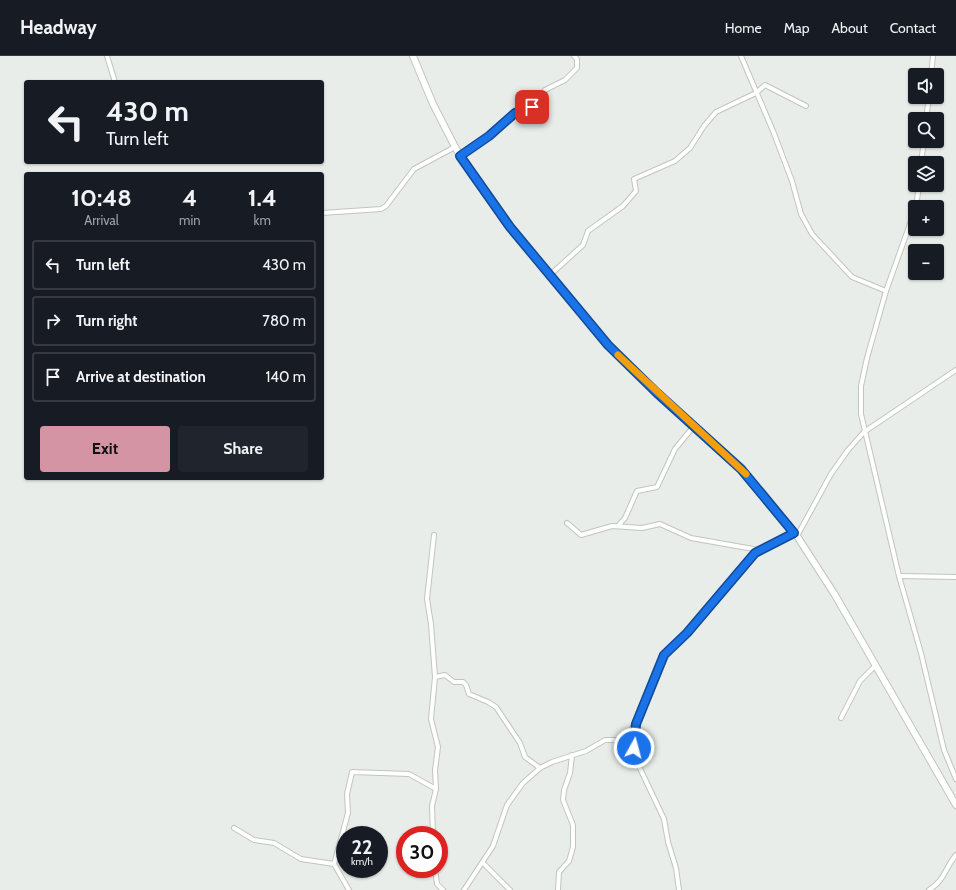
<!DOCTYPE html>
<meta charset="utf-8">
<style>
:root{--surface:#171b24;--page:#20242c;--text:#f1f3f6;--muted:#9ea1a6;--line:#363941;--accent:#d594a3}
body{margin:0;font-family:Cabin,sans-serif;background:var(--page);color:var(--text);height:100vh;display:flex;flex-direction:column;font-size:15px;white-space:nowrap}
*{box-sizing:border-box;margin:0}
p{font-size:13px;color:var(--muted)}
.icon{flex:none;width:22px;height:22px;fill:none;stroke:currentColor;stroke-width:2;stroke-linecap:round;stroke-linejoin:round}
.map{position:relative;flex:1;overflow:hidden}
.sheet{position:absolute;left:24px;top:116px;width:300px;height:308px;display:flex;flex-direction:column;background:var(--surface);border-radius:4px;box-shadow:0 1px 3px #0004}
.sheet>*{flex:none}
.guide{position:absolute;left:24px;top:24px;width:300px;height:84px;border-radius:4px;box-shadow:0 1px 3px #0004;background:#171b24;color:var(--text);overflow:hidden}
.buttons{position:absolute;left:908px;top:12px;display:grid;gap:8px}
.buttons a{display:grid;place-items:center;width:36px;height:36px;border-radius:4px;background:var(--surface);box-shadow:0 1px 3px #0004;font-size:20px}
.speed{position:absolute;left:336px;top:770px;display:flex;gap:8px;font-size:20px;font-weight:700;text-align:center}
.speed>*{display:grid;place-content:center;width:52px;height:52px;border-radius:50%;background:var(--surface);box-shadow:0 1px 3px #0004;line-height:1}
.speed small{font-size:10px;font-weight:400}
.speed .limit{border:6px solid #d22;background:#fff;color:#111}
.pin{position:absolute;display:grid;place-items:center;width:34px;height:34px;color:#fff;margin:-17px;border-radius:8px;box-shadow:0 2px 6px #0006}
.me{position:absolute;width:44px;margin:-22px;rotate:7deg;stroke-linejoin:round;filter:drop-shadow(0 0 3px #0008)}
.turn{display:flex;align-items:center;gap:14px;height:84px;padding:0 16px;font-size:18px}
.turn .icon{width:52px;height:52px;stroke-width:2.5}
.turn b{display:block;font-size:28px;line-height:34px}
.eta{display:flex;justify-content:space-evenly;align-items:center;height:68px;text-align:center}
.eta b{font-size:24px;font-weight:700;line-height:28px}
.primary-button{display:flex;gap:8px;margin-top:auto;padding:8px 16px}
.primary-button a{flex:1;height:46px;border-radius:4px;background:var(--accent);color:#111;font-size:16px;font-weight:700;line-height:46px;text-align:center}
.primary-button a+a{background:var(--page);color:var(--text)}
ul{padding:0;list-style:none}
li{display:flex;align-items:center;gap:12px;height:50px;margin:0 8px 6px;padding:0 8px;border:2px solid var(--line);border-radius:4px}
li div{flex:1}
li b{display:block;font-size:15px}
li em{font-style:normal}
header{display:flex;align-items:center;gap:24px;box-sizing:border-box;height:56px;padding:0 20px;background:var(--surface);border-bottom:1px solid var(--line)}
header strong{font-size:19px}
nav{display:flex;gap:22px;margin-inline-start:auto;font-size:14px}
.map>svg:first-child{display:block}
</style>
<header>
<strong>Headway</strong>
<nav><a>Home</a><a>Map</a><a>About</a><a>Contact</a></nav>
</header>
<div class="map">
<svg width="956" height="834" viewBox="0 0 956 834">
<rect width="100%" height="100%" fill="#e9ede9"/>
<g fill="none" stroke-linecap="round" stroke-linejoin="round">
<defs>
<g id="minor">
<polyline points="107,0 115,26"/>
<polyline points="741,0 773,75 792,125 801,158 812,178 852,221 886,235"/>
<polyline points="931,19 933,0"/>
<polyline points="926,63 929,41"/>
<polyline points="460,100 489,80 515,57 535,49 545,34 565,24 577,12 577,3 574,0"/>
<polyline points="921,107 924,85"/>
<polyline points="916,151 919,129"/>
<polyline points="915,154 886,235 867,302 861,330 861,358 899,520 921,597 944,694 956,723"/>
<polyline points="322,157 381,153 386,150 414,113 455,91"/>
<polyline points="550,219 583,189 588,175 623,150 636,135 634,123 675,105 690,92 704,70 716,56 756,37 765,29 806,50"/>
<polyline points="567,467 581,479 612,470 642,472 660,468 691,482 759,494"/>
<polyline points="618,470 625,462 637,435 657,431 675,393 694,370"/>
<polyline points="797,480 831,418 848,394 864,376 956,314"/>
<polyline points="899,520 956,521"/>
<polyline points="435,621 445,619 454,626 463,626 466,629 469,638 488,646 496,651 520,687 525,701 540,712"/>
<polyline points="841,662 860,625 875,610"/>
<polyline points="636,668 634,692 636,704 664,763 668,786 676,812 679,834"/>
<polyline points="234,772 254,784 274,787 301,803 334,808"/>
<polyline points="433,779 432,750 436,733 435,714 438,691 431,663 435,621 431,568 427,543 434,479"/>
<polyline points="483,807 510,834"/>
<polyline points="435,813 437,828 443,834"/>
<polyline points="349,834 334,808 348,757 347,738 352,716 409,718 436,733"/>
<polyline points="464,834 493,790 507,749 523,727 540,712 552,706 586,695 605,684 620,684 628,680 646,647 664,599 687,577 755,497 795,477"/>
<polyline points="558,834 559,816 569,805 573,791 573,769 563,744 564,734 570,717 572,699"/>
<path d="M929 834C946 823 944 813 956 799"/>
</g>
<polyline id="trunk" points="413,0 433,48 455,91 472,119 510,171 608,289 628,309 741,413 762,436 797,480 835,539 956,749"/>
</defs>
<use href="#minor" stroke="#c1c5c1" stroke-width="6"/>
<use href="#trunk" stroke="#c1c5c1" stroke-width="8"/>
<use href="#minor" stroke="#fff" stroke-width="4"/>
<use href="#trunk" stroke="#fff" stroke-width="6"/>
</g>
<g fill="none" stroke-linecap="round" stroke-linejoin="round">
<defs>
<polyline id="route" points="532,51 515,57 489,80 460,100 510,171 608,289 657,337 741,413 794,477 755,497 687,577 664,599 636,668 634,692"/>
</defs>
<use href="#route" stroke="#114b97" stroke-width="10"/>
<use href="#route" stroke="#1a73e8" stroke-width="7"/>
<polyline stroke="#f59e0b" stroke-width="7" points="618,299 746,418"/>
</g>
</svg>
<div class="buttons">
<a><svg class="icon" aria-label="sound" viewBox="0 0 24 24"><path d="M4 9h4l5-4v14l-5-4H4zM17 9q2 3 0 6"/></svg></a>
<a><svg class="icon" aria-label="search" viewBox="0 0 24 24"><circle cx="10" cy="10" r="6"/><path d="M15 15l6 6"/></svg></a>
<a><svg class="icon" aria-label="layers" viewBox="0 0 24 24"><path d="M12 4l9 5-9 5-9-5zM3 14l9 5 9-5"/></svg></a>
<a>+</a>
<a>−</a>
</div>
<div class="speed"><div>22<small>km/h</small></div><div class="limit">30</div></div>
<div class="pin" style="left:532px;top:51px;background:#d93025"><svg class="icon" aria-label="arrive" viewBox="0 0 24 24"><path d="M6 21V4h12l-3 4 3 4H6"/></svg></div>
<svg class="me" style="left:634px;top:692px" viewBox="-20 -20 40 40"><circle r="17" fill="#1a73e8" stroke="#fff" stroke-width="3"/><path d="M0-11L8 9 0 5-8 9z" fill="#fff"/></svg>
<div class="guide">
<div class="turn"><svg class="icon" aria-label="left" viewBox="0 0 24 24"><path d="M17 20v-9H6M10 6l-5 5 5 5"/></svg><div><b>430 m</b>Turn left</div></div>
</div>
<section class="sheet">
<div class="eta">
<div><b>10:48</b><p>Arrival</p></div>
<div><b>4</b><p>min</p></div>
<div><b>1.4</b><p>km</p></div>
</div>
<ul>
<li><svg class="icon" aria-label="left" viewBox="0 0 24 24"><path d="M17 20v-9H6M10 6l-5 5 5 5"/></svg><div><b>Turn left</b></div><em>430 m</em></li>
<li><svg class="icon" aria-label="right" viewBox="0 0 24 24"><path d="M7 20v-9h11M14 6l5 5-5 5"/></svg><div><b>Turn right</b></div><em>780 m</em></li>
<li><svg class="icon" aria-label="arrive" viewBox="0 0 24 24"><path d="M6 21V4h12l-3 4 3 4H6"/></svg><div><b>Arrive at destination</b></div><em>140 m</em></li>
</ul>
<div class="primary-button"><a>Exit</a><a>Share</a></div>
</section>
</div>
